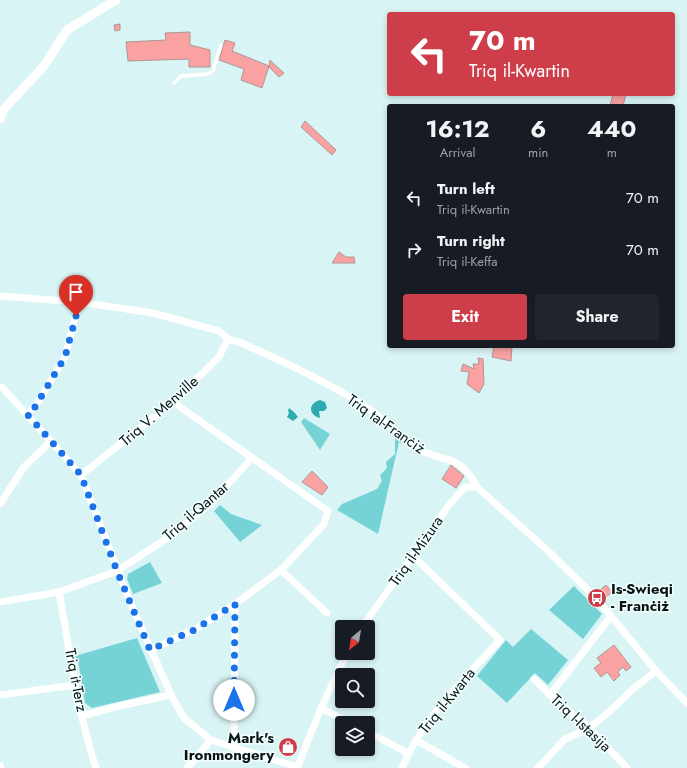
<!DOCTYPE html>
<meta charset="utf-8">
<style>
:root{--surface:#171b24;--page:#20242c;--text:#f1f3f6;--muted:#9ea1a6;--accent:#ce3e4a}
body{margin:0;font-family:Jost,sans-serif;background:var(--page);color:var(--text);height:100vh;display:flex;flex-direction:column;font-size:15px;white-space:nowrap}
*{box-sizing:border-box;margin:0}
p{font-size:13px;color:var(--muted)}
.icon{flex:none;width:22px;height:22px;fill:none;stroke:currentColor;stroke-width:2;stroke-linecap:round;stroke-linejoin:round}
.map{position:relative;flex:1;overflow:hidden}
.sheet{position:absolute;left:387px;top:104px;width:288px;height:244px;display:flex;flex-direction:column;background:var(--surface);border-radius:4px;box-shadow:0 2px 6px #0003}
.sheet>*{flex:none}
.top-card{position:absolute;left:387px;top:12px;width:288px;height:84px;border-radius:4px;box-shadow:0 2px 6px #0003;background:#ce3e4a;color:#fff;overflow:hidden}
.needle{width:26px;rotate:210deg}
.fabs{position:absolute;left:335px;top:620px;display:grid;gap:8px}
.fabs a{display:grid;place-items:center;width:40px;height:40px;border-radius:4px;background:var(--surface);box-shadow:0 2px 6px #0003;font-size:20px}
.pin{position:absolute;display:grid;place-items:center;width:34px;height:34px;color:#fff;margin:-41px -17px;border-radius:50% 50% 50% 0;rotate:-45deg;box-shadow:0 0 4px #0007}
.pin .icon{rotate:45deg}
.me{position:absolute;width:44px;margin:-22px;rotate:0deg;stroke-linejoin:round;filter:drop-shadow(0 0 3px #0008)}
.turn{display:flex;align-items:center;gap:14px;height:84px;padding:0 16px;font-size:18px}
.turn .icon{width:52px;height:52px;stroke-width:2.5}
.turn b{display:block;font-size:28px;line-height:34px}
.eta{display:flex;justify-content:space-evenly;align-items:center;height:68px;text-align:center}
.eta b{font-size:24px;font-weight:700;line-height:28px}
.cta{display:flex;gap:8px;margin-top:auto;padding:8px 16px}
.cta a{flex:1;height:46px;border-radius:4px;background:var(--accent);color:#fff;font-size:16px;font-weight:700;line-height:46px;text-align:center}
.cta a+a{background:var(--page);color:var(--text)}
ul{padding:0;list-style:none}
li{display:flex;align-items:center;gap:12px;height:52px;padding:0 16px}
li div{flex:1}
li b{display:block;font-size:15px}
li em{font-style:normal}
.map>svg:first-child{display:block}
</style>
<div class="map">
<svg width="687" height="768" viewBox="0 0 687 768">
<rect width="100%" height="100%" fill="#d9f4f5"/>
<g fill="#75d3d6">
<polygon points="304,418 330,434 320,450 301,422"/>
<polygon points="396,436 412,448 399,442 378,534 337,510 342,504 377,489 382,481 380,475 387,468 386,462 395,454 395,437"/>
<polygon points="220,505 231,514 262,525 240,542 214,511"/>
<polygon points="150,562 162,583 133,594 127,579 128,574"/>
<polygon points="574,586 602,614 583,639 549,610"/>
<polygon points="531,629 568,660 548,685 535,673 507,703 477,676 506,640 513,647"/>
<polygon points="137,638 160,692 92,708 85,703 78,660 75,656"/>
</g>
<g fill="#2eabae">
<path d="M320 400 325 402 327 408 324 411H319L320 418C308 415 308 403 320 400Z"/>
<polygon points="289,408 294,412 298,417 293,421 287,417 289,413 288,411"/>
</g>
<g fill="#f9a2a1" stroke="#ae9695">
<polygon points="120,24 120,30 115,31 114,25"/>
<polygon points="190,32 190,45 210,50 210,67 189,67 189,59 128,61 126,42 166,40 165,33"/>
<polygon points="225,40 235,43 232,51 269,66 262,88 241,80 244,69 219,60"/>
<polygon points="270,60 274,64 284,73 279,77 269,67"/>
<polygon points="613,94 626,94 623,106 610,106"/>
<polygon points="305,121 336,150 332,155 301,127"/>
<polygon points="339,252 346,257 354,257 355,263 332,263"/>
<polygon points="494,346 512,346 511,361 492,357"/>
<polygon points="478,358 483,359 484,384 479,393 467,384 469,372 461,371 463,364 474,369 473,364 479,364"/>
<polygon points="451,465 464,476 456,488 442,479"/>
<polygon points="312,471 328,487 322,495 302,482"/>
<polygon points="606,585 612,592 606,597 600,590"/>
<polygon points="614,645 631,667 626,671 623,667 618,672 620,675 614,681 607,672 601,677 594,668 601,663 597,658"/>
</g>
<g fill="none" stroke-linecap="round" stroke-linejoin="round">
<polyline stroke="#fff" stroke-width="3.5" points="174,83 181,76 207,74 213,71 221,45"/>
<g stroke="#fff" stroke-width="7">
<path d="M0 296 79 302 153 313 219 331 228 339 239 342C282 361 326 381 366 407 383 418 396 434 413 446 425 455 439 456 452 461 463 465 472 477 477 487L547 550 590 592 611 616 656 671 687 703"/>
<polyline points="0,387 2,387 81,475 128,597 171,695 184,718 211,740 297,767"/>
<polyline points="27,414 35,407 65,357 79,302"/>
<polyline points="81,475 173,402 219,357 228,339"/>
<polyline points="0,504 24,467 51,441"/>
<polyline points="281,570 327,613"/>
<path d="M59 592C70 651 77 711 96 768"/>
<polyline points="0,602 59,592 117,571 175,533 212,502 252,458"/>
<polyline points="362,627 449,505 465,487 477,487"/>
<polyline points="150,650 194,630 235,604 281,570 324,524 328,511 173,402"/>
<polyline points="534,679 550,695 589,728 627,768"/>
<polyline points="0,695 75,685"/>
<polyline points="550,695 611,616"/>
<polyline points="321,708 350,723"/>
<polyline points="82,716 119,706 171,695"/>
<polyline points="368,732 408,753"/>
<polyline points="416,740 465,768"/>
<polyline points="234,748 235,604"/>
<polyline points="0,765 1,768"/>
<polyline points="187,768 211,740"/>
<polyline points="297,768 321,708 347,653"/>
<path d="M402 768C422 719 465 678 500 640L413 556"/>
<polyline points="538,768 565,739 589,728 610,711 633,689 656,671"/>
</g>
<polyline stroke="#fff" stroke-width="9" points="0,119 4,109 44,66 67,30 116,0"/>
</g>
<g fill="none" stroke-linecap="round" stroke-linejoin="round">
<polyline stroke="#1a73e8" stroke-width="7" stroke-dasharray="0 12.6" points="76,316 65,357 35,407 27,414 81,475 117,571 150,650 194,630 235,604 234,700"/>
</g>
<defs>
<symbol id="bus-disc" viewBox="-11 -11 22 22"><circle r="9.5" fill="#ce3e4a" stroke="#f3fefe"/><path d="M-5-6H5V4H4V6H2V4H-2V6H-4V4H-5ZM-3.5-4V0h7V-4ZM-3.5 1.2v1.5H-2V1.2ZM2 1.2v1.5H3.5V1.2Z" fill="#fff"/></symbol>
<symbol id="shop-disc" viewBox="-11 -11 22 22"><circle r="9.5" fill="#ce3e4a" stroke="#f3fefe"/><path d="M-5-2.5h2.3a2.7 3.5 0 0 1 5.4 0H5L5.5 6h-11ZM-1.5-2.5h3a1.5 2.3 0 0 0-3 0Z" fill="#fff"/></symbol>
</defs>
<g fill-rule="evenodd">
<use href="#bus-disc" x="586" y="587" width="22" height="22"/>
<use href="#shop-disc" x="277" y="736" width="22" height="22"/>
</g>
<g text-anchor="middle" stroke-width="3" stroke-linejoin="round" paint-order="stroke">
<g font-size="15" fill="#091313" stroke="#f3fefe">
<text transform="translate(159 411) rotate(-41)" y="5">Triq V. Menville</text>
<text transform="translate(386 424) rotate(35)" y="5">Triq tal-Franċiż</text>
<text transform="translate(196 511) rotate(-41)" y="5">Triq il-Qantar</text>
<text transform="translate(416 551) rotate(-55)" y="5">Triq il-Miżura</text>
<text transform="translate(76 680) rotate(79)" y="5">Triq it-Terz</text>
<text transform="translate(447 701) rotate(-51)" y="5">Triq il-Kwarta</text>
<text transform="translate(581 723) rotate(43)" y="5">Triq l-Istasija</text>
</g>
<g font-size="15" font-weight="bold" fill="#091313" stroke="#f3fefe" text-anchor="start">
<text x="611" y="594">Is-Swieqi<tspan x="611" dy="17">- Franċiż</tspan></text>
<text x="274" y="743" text-anchor="end">Mark's<tspan x="274" dy="17">Ironmongery</tspan></text>
</g>
</g>
</svg>
<div class="fabs">
<a><svg class="needle" viewBox="-14 -14 28 28"><path d="M0-13l5 13h-10z" fill="#e53935"/><path d="M0 13l5-13h-10z" fill="#9ea1a6"/></svg></a>
<a><svg class="icon" aria-label="search" viewBox="0 0 24 24"><circle cx="10" cy="10" r="6"/><path d="M15 15l6 6"/></svg></a>
<a><svg class="icon" aria-label="layers" viewBox="0 0 24 24"><path d="M12 4l9 5-9 5-9-5zM3 14l9 5 9-5"/></svg></a>
</div>
<div class="pin" style="left:76px;top:316px;background:#d93025"><svg class="icon" aria-label="arrive" viewBox="0 0 24 24"><path d="M6 21V4h12l-3 4 3 4H6"/></svg></div>
<svg class="me" style="left:234px;top:700px" viewBox="-20 -20 40 40"><circle r="19" fill="#fff"/><path d="M0-13L10 11 0 6-10 11z" fill="#1a73e8"/></svg>
<div class="top-card">
<div class="turn"><svg class="icon" aria-label="left" viewBox="0 0 24 24"><path d="M17 20v-9H6M10 6l-5 5 5 5"/></svg><div><b>70 m</b>Triq il-Kwartin</div></div>
</div>
<section class="sheet">
<div class="eta">
<div><b>16:12</b><p>Arrival</p></div>
<div><b>6</b><p>min</p></div>
<div><b>440</b><p>m</p></div>
</div>
<ul>
<li><svg class="icon" aria-label="left" viewBox="0 0 24 24"><path d="M17 20v-9H6M10 6l-5 5 5 5"/></svg><div><b>Turn left</b><p>Triq il-Kwartin</p></div><em>70 m</em></li>
<li><svg class="icon" aria-label="right" viewBox="0 0 24 24"><path d="M7 20v-9h11M14 6l5 5-5 5"/></svg><div><b>Turn right</b><p>Triq il-Keffa</p></div><em>70 m</em></li>
</ul>
<div class="cta"><a>Exit</a><a>Share</a></div>
</section>
</div>
